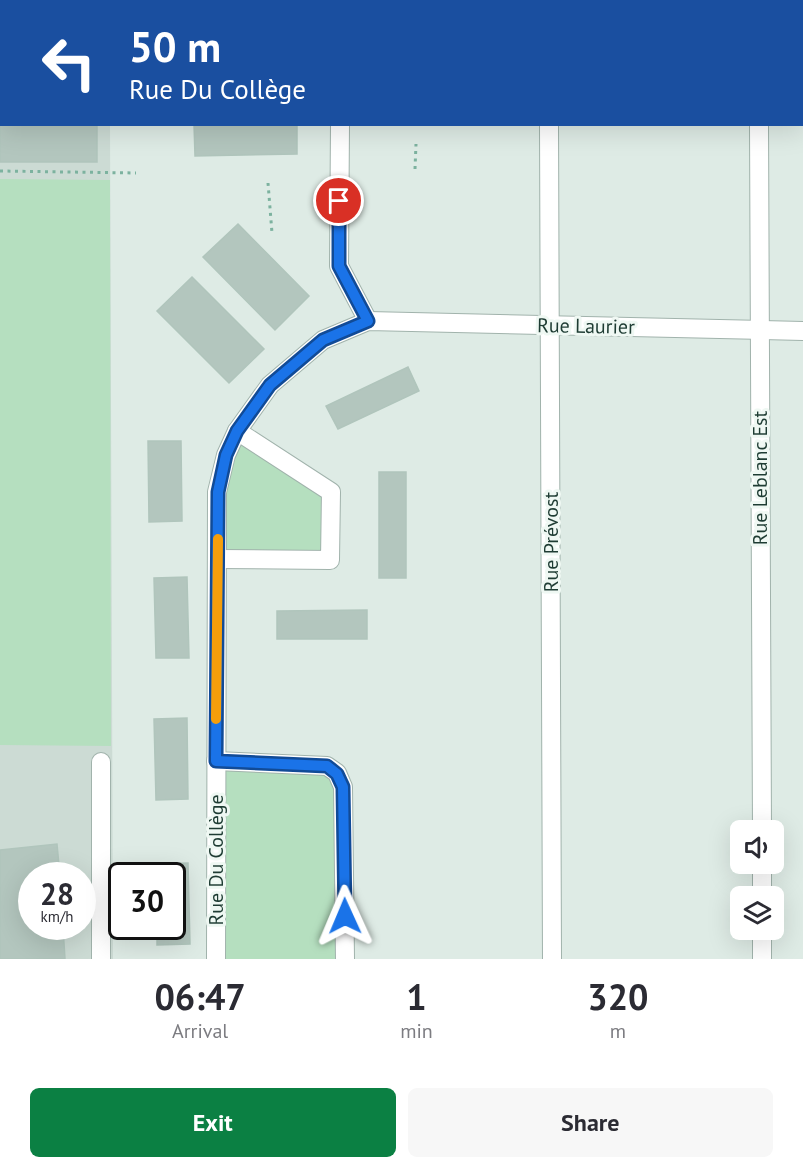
<!DOCTYPE html>
<meta charset="utf-8">
<style>
:root{--surface:#fff;--page:#f7f7f7;--text:#2b2b33;--muted:#7c7c81;--accent:#0b8043}
body{margin:0;font-family:"PT Sans",sans-serif;background:var(--page);color:var(--text);height:100vh;display:flex;flex-direction:column;font-size:22px;white-space:nowrap}
*{box-sizing:border-box;margin:0}
p{font-size:20px;color:var(--muted)}
.icon{flex:none;width:33px;height:33px;fill:none;stroke:currentColor;stroke-width:2;stroke-linecap:round;stroke-linejoin:round}
.map{position:relative;height:959px;overflow:hidden}
.sheet{display:flex;flex-direction:column;background:var(--surface);flex:1}
.sheet>*{flex:none}
.banner{position:absolute;left:0px;top:0px;width:804px;height:126px;box-shadow:0 6px 24px #0002;background:#1a4fa0;color:#fff;overflow:hidden}
.tools{position:absolute;left:730px;top:820px;display:grid;gap:12px}
.tools a{display:grid;place-items:center;width:54px;height:54px;border-radius:9px;background:var(--surface);box-shadow:0 6px 24px #0002;font-size:30px}
.speed{position:absolute;left:18px;top:862px;display:flex;gap:12px;font-size:30px;font-weight:700;text-align:center}
.speed>*{display:grid;place-content:center;width:78px;height:78px;border-radius:50%;background:var(--surface);box-shadow:0 6px 24px #0002;line-height:1}
.speed small{font-size:15px;font-weight:400}
.speed .limit{border:3px solid #111;border-radius:9px;background:#fff;color:#111}
.pin{position:absolute;display:grid;place-items:center;width:51px;height:51px;color:#fff;margin:-26px;border:3px solid #fff;border-radius:50%;box-shadow:0 2px 6px #0007}
.me{position:absolute;width:66px;margin:-33px;rotate:359deg;stroke-linejoin:round;filter:drop-shadow(0 0 4px #0008)}
.turn{display:flex;align-items:center;gap:21px;height:126px;padding:0 30px;font-size:27px}
.turn .icon{width:78px;height:78px;stroke-width:2.5}
.turn b{display:block;font-size:42px;line-height:51px}
.eta{display:flex;justify-content:space-evenly;align-items:center;height:102px;text-align:center}
.eta b{font-size:36px;font-weight:800;line-height:42px}
.button{display:flex;gap:12px;margin-top:auto;padding:12px 30px}
.button a{flex:1;height:69px;border-radius:9px;background:var(--accent);color:#fff;font-size:24px;font-weight:800;line-height:69px;text-align:center}
.button a+a{background:var(--page);color:var(--text)}
.map>svg:first-child{display:block}
</style>
<div class="map">
<svg width="803" height="959" viewBox="0 0 803 959">
<rect width="100%" height="100%" fill="#deebe5"/>
<path fill="#ccdbd4" fill-rule="evenodd" d="M0 0H112L2 2V124L110 125 113 959H0ZM32 876H82V927H32Z"/>
<g fill="#b5dfbf">
<polygon points="0,179 110,180 111,746 0,745"/>
<polygon points="237,431 331,492 330,560 218,559 217,492"/>
<polygon points="216,761 337,773 345,959 216,959"/>
</g>
<g fill="#b3c6be" stroke="#b0c5bc" stroke-width="1.5">
<polygon points="0,109 2,124 97,124 97,162 0,162"/>
<polygon points="194,124 297,124 297,154 195,156"/>
<polygon points="238,224 309,296 275,330 203,257"/>
<polygon points="192,277 264,349 229,383 157,311"/>
<polygon points="408,367 419,391 338,429 326,406"/>
<polygon points="148,441 181,441 182,521 149,522"/>
<rect x="379" y="472" width="27" height="106"/>
<polygon points="187,577 189,658 156,658 154,578"/>
<polygon points="367,610 367,639 277,639 277,611"/>
<polygon points="187,718 188,799 156,800 154,719"/>
<polygon points="57,844 60,876 32,876 32,927 63,927 65,959 0,959 0,850"/>
<polygon points="188,863 190,944 157,945 157,927 172,927 172,876 156,876 156,864"/>
</g>
<g fill="none" stroke-linecap="round" stroke-linejoin="round">
<defs>
<g id="minor">
<polyline points="547,0 547,2"/>
<polyline points="759,0 759,2"/>
<polyline points="342,2 342,0"/>
<polyline points="340,124 339,266 368,321"/>
<polyline points="549,124 552,959"/>
<polyline points="759,124 762,831"/>
<polyline points="218,559 330,560 331,492 237,431"/>
<polyline points="216,761 327,766 337,773 343,787 345,959"/>
<polyline points="101,762 101,959"/>
<polyline points="762,864 762,897"/>
<polyline points="762,930 762,959"/>
<polyline points="216,959 217,492 226,455 237,431 270,385 323,340 368,321 803,331"/>
</g>
</defs>
<use href="#minor" stroke="#a1b3ac" stroke-width="20"/>
<g stroke="#7cb29f" stroke-width="3" stroke-dasharray="3 4.5" stroke-linecap="butt">
<polyline points="415,169 416,144"/>
<polyline points="0,171 136,173"/>
<polyline points="268,183 272,233"/>
</g>
<use href="#minor" stroke="#fff" stroke-width="18"/>
</g>
<g fill="none" stroke-linecap="round" stroke-linejoin="round">
<defs>
<polyline id="route" points="339,201 339,266 368,321 323,340 270,385 237,431 226,455 218,492 216,761 327,766 337,774 343,787 345,916"/>
</defs>
<use href="#route" stroke="#114b97" stroke-width="15"/>
<use href="#route" stroke="#1a73e8" stroke-width="10"/>
<polyline stroke="#f59e0b" stroke-width="10" points="216,719 218,539"/>
</g>
<g text-anchor="middle" stroke-width="6" stroke-linejoin="round" paint-order="stroke">
<g font-size="20" fill="#1e3c33" stroke="#eff8f3">
<text transform="translate(586 326) rotate(1)" y="7">Rue Laurier</text>
<text transform="translate(760 478) rotate(-90)" y="7">Rue Leblanc Est</text>
<text transform="translate(551 542) rotate(-90)" y="7">Rue Prévost</text>
<text transform="translate(216 860) rotate(-90)" y="7">Rue Du Collège</text>
</g>
</g>
</svg>
<div class="tools">
<a><svg class="icon" aria-label="sound" viewBox="0 0 24 24"><path d="M4 9h4l5-4v14l-5-4H4zM17 9q2 3 0 6"/></svg></a>
<a><svg class="icon" aria-label="layers" viewBox="0 0 24 24"><path d="M12 4l9 5-9 5-9-5zM3 14l9 5 9-5"/></svg></a>
</div>
<div class="speed"><div>28<small>km/h</small></div><div class="limit">30</div></div>
<div class="pin" style="left:339px;top:201px;background:#d93025"><svg class="icon" aria-label="arrive" viewBox="0 0 24 24"><path d="M6 21V4h12l-3 4 3 4H6"/></svg></div>
<svg class="me" style="left:345px;top:916px" viewBox="-20 -20 40 40"><path d="M0-17L14 15 0 8-14 15z" fill="#1a73e8" stroke="#fff" stroke-width="4"/></svg>
<div class="banner">
<div class="turn"><svg class="icon" aria-label="left" viewBox="0 0 24 24"><path d="M17 20v-9H6M10 6l-5 5 5 5"/></svg><div><b>50 m</b>Rue Du Collège</div></div>
</div>
</div>
<section class="sheet">
<div class="eta">
<div><b>06:47</b><p>Arrival</p></div>
<div><b>1</b><p>min</p></div>
<div><b>320</b><p>m</p></div>
</div>
<div class="button"><a>Exit</a><a>Share</a></div>
</section>
